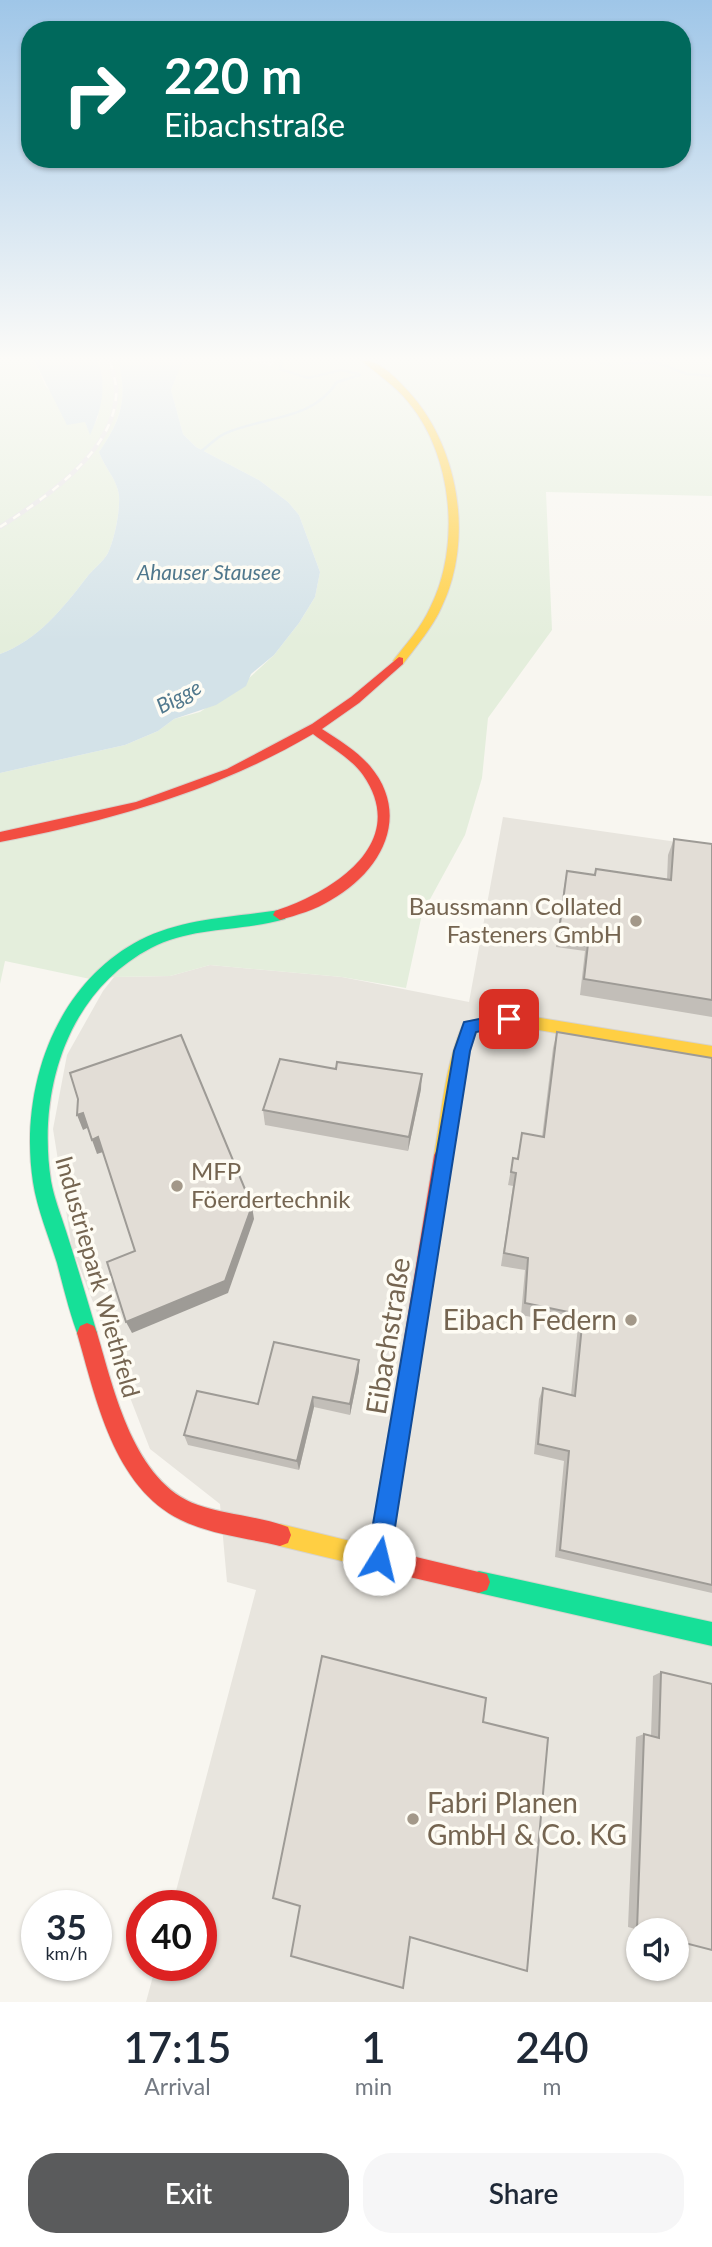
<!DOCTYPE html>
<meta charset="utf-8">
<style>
:root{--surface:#fff;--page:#f6f6f7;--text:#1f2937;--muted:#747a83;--accent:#5a5b5c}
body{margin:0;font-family:Lato,sans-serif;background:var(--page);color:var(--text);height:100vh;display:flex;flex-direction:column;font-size:26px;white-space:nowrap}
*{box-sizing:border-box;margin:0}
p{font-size:23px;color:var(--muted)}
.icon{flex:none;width:38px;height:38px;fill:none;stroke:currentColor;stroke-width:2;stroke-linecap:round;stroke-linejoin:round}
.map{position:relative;height:2002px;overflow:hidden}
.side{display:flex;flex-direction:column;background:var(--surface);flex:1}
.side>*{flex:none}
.guide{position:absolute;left:21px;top:21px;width:670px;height:147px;border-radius:28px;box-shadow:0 2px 5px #0004;background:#00695c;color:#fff;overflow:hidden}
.fabs{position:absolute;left:626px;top:1918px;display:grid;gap:14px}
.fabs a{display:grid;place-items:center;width:63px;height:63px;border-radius:50%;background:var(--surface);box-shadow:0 2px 5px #0004;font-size:35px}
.speed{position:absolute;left:21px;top:1890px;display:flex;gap:14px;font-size:35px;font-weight:700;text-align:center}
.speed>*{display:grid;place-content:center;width:91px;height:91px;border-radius:50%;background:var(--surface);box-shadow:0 2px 5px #0004;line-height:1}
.speed small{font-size:18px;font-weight:400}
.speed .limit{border:10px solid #d22;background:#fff;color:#111}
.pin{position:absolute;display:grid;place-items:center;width:60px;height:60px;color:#fff;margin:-30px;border-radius:14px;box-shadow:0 4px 10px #0006}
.me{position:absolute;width:77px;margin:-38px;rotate:9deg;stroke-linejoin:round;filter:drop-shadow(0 0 5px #0008)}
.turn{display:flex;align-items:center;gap:24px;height:147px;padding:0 28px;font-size:32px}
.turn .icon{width:91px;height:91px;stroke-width:2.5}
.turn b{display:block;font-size:49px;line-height:60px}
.eta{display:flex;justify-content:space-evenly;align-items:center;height:119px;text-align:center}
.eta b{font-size:42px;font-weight:600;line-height:49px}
.action{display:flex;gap:14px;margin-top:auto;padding:14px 28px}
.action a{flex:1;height:80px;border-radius:28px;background:var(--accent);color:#fff;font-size:28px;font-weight:600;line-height:80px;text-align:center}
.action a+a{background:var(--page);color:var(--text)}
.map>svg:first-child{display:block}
</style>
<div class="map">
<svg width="712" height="2002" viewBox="0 0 712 2002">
<rect width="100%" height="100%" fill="#f8f6f0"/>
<path fill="#e8e5de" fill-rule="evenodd" d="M503 817 712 847V2002H146L156 1965H201V1906H172L256 1590 227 1582 220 1504 150 1449 72 1248 53 1129 67 1055 103 991 114 977 170 976 210 965 342 977 469 1002ZM639 1930H677V1969H639Z"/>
<g fill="#e4eedc">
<path d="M0 360H34L46 387 85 422 90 434 98 417 100 368 97 360H118C128 398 121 420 99 452 104 467 117 479 119 495 120 512 115 537 108 553 103 562 93 569 87 577 63 608 38 640 0 654Z"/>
<polygon points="183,360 253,360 270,366 275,360 712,360 712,496 546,492 552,630 488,718 482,778 465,835 422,914 406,988 342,977 210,965 170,976 114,977 95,980 5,961 0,984 0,773 125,745 158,731 174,719 200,712 247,680 274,655 299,623 315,597 320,572 299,515 288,502 259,480 196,447 183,434 171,390"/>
</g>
<g fill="#d3e2e8">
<path d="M34 360H97C108 385 101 412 90 435L85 422 67 425Z"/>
<path d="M118 360H183L171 390 183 434 196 447 259 480 288 502 299 515 320 572 315 597 299 623 274 655 251 674 246 686 216 705 174 719 158 731 125 745 0 773V654C38 640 63 608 87 577 93 569 103 562 108 553 115 537 120 512 119 495 117 479 104 467 99 452 121 420 128 399 118 360Z"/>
</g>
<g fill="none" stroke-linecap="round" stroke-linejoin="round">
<g stroke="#d3e2e8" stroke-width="2.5">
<polyline points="282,360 280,369 308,378 341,370 359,374"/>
<polyline points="591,360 611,365"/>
<polyline points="406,362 410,360"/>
<polyline points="623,364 655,362 687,374 712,376"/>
<path d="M200 452C209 446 216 437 226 433 265 416 312 421 337 382L360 375"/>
</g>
<defs>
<g id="fast">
<path d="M280 910 285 911 287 915 285 919C241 932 193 926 151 948 67 992 37 1091 51 1181 54 1198 61 1215 66 1231 77 1265 87 1299 97 1333L94 1340 87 1343 80 1340C70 1316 64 1289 57 1263 49 1237 37 1209 33 1182 19 1090 54 985 140 940 183 918 234 917 280 910Z"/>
<polygon points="479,1571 712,1622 712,1646 479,1593 471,1590 468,1582 471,1574"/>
</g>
<g id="slow">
<path d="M361 360C380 360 396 378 408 391 459 446 474 539 442 606 433 627 417 645 403 664L399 665 393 661C406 644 421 628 430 608 461 547 453 456 409 403 395 385 378 375 361 360Z"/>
<path d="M510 1013 712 1046V1060L510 1025 476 1032 470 1050 452 1155 449 1160 443 1163 437 1160 434 1155C442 1112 445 1062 464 1022L470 1021Z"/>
<polygon points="280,1524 379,1548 387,1551 390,1559 387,1567 379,1570 280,1546 272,1543 269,1535 272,1527"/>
</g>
<g id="jam">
<path d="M399 657 403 658V664L359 703 322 729C339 740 357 751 370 766 412 816 381 872 331 900 315 910 297 915 280 920L273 915 275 911C331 893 411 844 363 775 351 758 330 747 313 734 216 791 110 821 0 842V832L136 802 227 769 312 724 351 697Z"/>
<polygon points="443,1147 449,1150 452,1155 391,1551 487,1574 490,1582 487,1590 479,1593 379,1570 371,1567 368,1559 434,1155 437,1150"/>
<path d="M87 1323 94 1326 97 1333C114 1390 134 1483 198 1505 227 1515 259 1516 288 1527L291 1535 288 1543 280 1546C247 1538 212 1535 181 1520 113 1487 96 1398 77 1333L80 1326Z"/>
</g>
</defs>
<use href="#fast" stroke="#d7d3cd" stroke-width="2"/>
<use href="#slow" stroke="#d7d3cd" stroke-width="2"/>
<use href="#jam" stroke="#d7d3cd" stroke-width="2"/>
<use href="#fast" fill="#16e098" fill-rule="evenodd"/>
<use href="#slow" fill="#ffcf43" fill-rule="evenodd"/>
<use href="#jam" fill="#f24e42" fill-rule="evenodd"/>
<defs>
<path id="rail" d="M0 527C45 498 120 449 116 387 115 378 112 368 110 360"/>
</defs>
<use href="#rail" stroke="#e6e4e6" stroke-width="4.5"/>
<use href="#rail" stroke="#fefcf4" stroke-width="2.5" stroke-dasharray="8" stroke-linecap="butt"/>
</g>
<g fill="#c2beb8">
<polygon points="674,839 712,844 712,1017 580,995 585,951 556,947 564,887 567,871 594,875 596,869 667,880 668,855"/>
<polygon points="557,1032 712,1058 712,1593 555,1557 564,1461 534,1454 539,1399 543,1388 571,1395 578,1326 521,1315 525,1270 501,1266 513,1186 508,1185 513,1158 517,1159 522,1133 542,1137 553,1048"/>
<polygon points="421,1089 408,1151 265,1125 263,1110"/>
<polygon points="359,1371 350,1415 314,1407 299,1470 188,1445 184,1435 258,1404"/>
<polygon points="661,1672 712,1684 639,1930 628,1927 636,1737 644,1734 651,1736 653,1676"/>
</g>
<g fill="#9e9b96">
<polygon points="422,1074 421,1089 408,1151 409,1137"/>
<polygon points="83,1113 89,1127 83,1130 77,1115"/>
<polygon points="98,1137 103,1152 97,1154 92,1140"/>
<polygon points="252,1206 254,1219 228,1293 132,1333 126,1322"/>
<polygon points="359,1360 359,1371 350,1415 350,1404"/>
<polygon points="313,1397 314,1407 299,1470 297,1461"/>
</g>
<g fill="#e2ddd6" stroke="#9e9b96" stroke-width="2">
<polygon points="674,839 712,844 712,1000 584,979 589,935 559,931 567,871 595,875 596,869 671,880"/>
<polygon points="557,1032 712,1058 712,1585 560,1550 569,1451 538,1444 543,1388 575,1396 583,1315 525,1303 528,1258 504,1253 516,1173 511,1172 513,1158 518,1159 522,1133 544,1137"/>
<polygon points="181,1035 252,1206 225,1281 126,1322 107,1262 135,1251 98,1137 92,1140 83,1113 77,1115 78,1099 70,1073"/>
<polygon points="280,1059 336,1069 337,1062 422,1074 409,1137 263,1110"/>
<polygon points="274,1342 359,1360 350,1404 313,1397 297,1461 184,1435 197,1391 258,1404"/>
<polygon points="322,1656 486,1698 483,1722 548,1738 527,1971 410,1937 403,1988 291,1956 300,1906 273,1898"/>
<polygon points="661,1672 712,1684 712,1950 677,1941 677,1930 637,1930 644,1734 659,1738"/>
</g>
<linearGradient id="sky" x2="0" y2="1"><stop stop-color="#9fc6e8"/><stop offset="0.56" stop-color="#fcfbf8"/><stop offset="1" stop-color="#fcfbf8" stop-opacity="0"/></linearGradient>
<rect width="712" height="641" fill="url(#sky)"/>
<polygon fill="#1a73e8" stroke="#114b97" stroke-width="2" points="509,1013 515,1014 517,1019 515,1024 476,1032 470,1051 390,1559 387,1567 379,1570 371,1567 367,1559 454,1051 464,1022"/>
<g fill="#a39889" stroke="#fefcf4" stroke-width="2.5">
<circle cx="636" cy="921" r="7"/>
<circle cx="177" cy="1186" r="7"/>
<circle cx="631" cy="1320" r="7"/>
<circle cx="413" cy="1819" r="7"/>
</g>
<g text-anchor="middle" stroke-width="7" stroke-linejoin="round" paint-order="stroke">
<g font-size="21" font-style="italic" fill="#50788d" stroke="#fefcf4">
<text x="209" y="580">Ahauser Stausee</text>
<text transform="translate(179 697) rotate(-28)" y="7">Bigge</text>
</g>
<g font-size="24" fill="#756551" stroke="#fefcf4" text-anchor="end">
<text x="622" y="915">Baussmann Collated<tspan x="622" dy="28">Fasteners GmbH</tspan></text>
<text x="191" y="1180" text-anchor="start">MFP<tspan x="191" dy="28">Föerdertechnik</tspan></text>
</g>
<g font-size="24" fill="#756551" stroke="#fefcf4">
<text transform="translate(97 1277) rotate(74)" y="8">Industriepark Wiethfeld</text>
</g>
<g font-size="28" fill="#756551" stroke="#fefcf4" text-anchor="end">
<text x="617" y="1330">Eibach Federn</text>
<text x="427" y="1813" text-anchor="start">Fabri Planen<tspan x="427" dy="32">GmbH &amp; Co. KG</tspan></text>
</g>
<g font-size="28" fill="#756551" stroke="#fefcf4">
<text transform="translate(388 1336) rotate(-81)" y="10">Eibachstraße</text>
</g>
</g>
</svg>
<div class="fabs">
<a><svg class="icon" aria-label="sound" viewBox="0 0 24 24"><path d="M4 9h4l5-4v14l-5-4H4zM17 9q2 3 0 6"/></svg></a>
</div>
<div class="speed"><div>35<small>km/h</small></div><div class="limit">40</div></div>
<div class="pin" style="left:509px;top:1019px;background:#d93025"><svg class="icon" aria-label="arrive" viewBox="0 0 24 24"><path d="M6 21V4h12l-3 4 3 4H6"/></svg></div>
<svg class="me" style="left:379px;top:1559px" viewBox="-20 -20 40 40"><circle r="19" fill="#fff"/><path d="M0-13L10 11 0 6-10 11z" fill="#1a73e8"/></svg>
<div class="guide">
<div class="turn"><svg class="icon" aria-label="right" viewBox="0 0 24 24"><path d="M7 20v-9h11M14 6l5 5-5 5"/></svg><div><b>220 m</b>Eibachstraße</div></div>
</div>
</div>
<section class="side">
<div class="eta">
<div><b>17:15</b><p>Arrival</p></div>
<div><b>1</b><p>min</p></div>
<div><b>240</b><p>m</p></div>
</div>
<div class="action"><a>Exit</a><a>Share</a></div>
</section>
